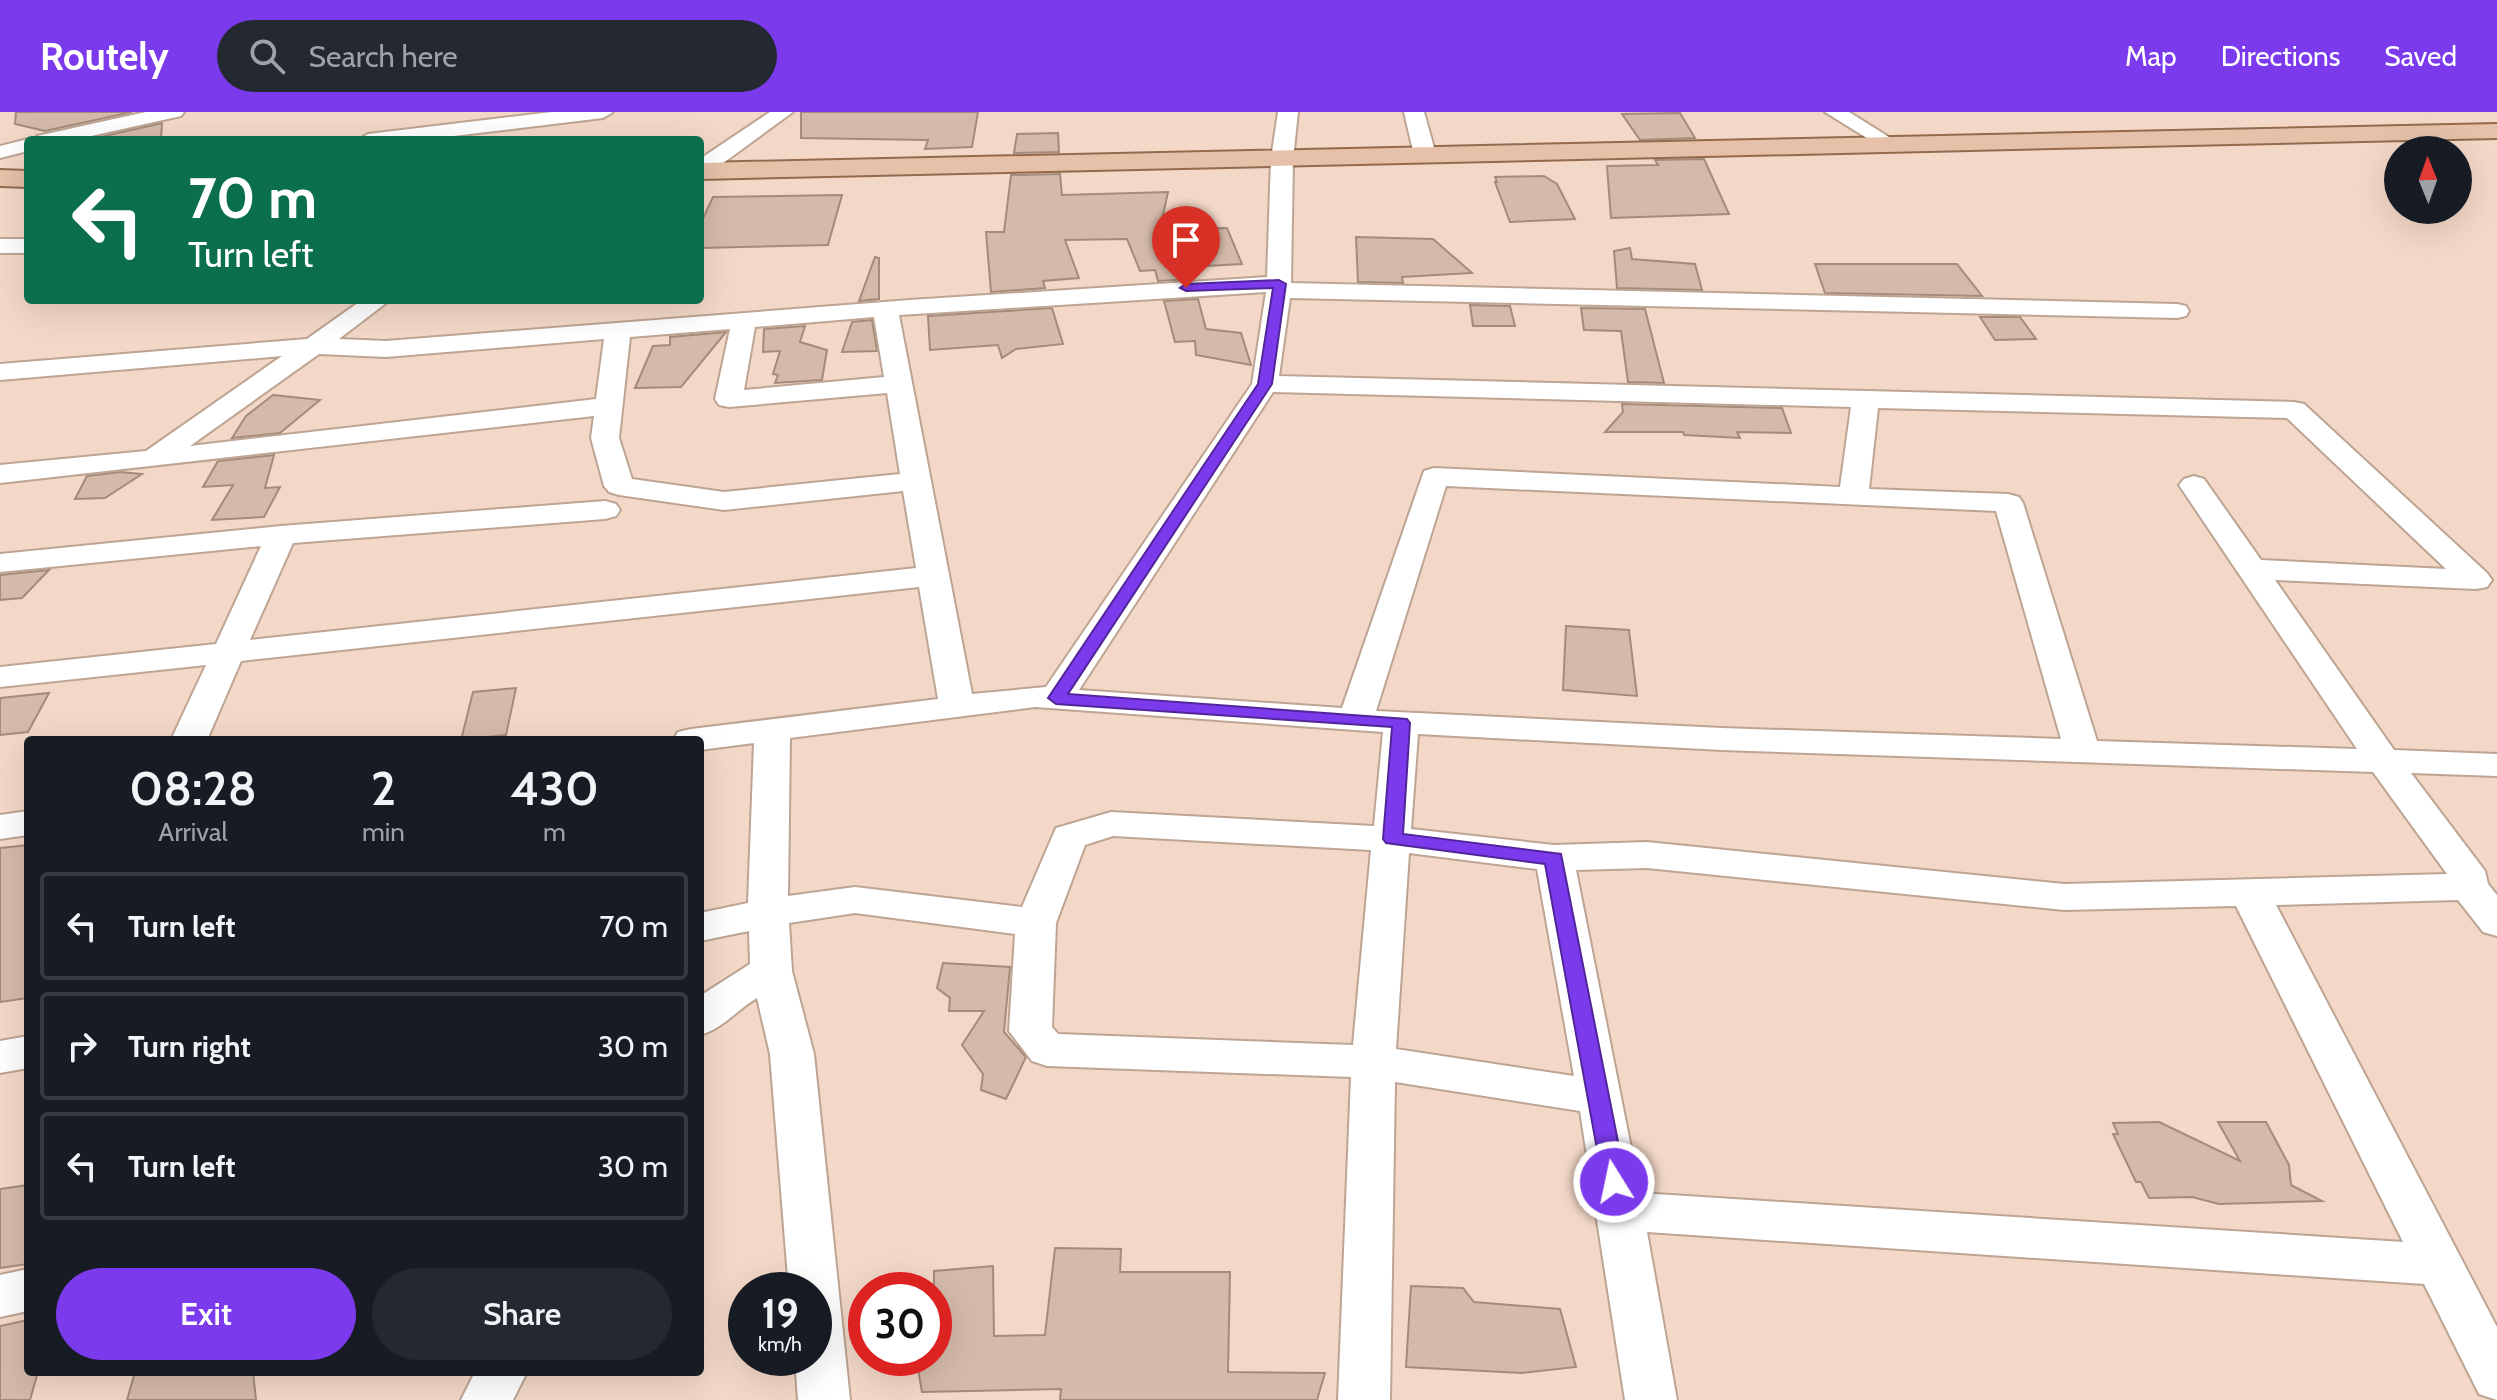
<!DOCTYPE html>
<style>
:root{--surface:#171b24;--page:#242831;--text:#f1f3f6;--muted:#9ea1a6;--line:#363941;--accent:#7c3aed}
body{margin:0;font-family:Cabin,sans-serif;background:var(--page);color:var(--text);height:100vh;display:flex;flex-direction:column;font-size:30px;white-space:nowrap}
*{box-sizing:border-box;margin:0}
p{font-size:26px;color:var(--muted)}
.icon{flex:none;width:44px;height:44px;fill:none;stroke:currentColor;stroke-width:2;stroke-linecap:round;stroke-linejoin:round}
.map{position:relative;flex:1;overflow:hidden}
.panel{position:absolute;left:24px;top:624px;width:680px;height:640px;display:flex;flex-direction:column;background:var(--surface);border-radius:8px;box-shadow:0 8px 32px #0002}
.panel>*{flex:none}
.banner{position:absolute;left:24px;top:24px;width:680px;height:168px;border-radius:8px;box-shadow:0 8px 32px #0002;background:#0b6e4f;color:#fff;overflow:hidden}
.needle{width:52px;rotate:359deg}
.fabs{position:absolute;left:2384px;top:24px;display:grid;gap:16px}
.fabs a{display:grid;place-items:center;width:88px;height:88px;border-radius:50%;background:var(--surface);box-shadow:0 8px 32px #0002;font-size:40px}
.speed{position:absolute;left:728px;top:1160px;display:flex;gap:16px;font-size:40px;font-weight:700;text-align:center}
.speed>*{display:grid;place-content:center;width:104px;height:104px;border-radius:50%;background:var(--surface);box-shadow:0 8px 32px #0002;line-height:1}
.speed small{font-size:20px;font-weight:400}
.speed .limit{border:12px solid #d22;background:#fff;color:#111}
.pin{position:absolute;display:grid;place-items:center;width:68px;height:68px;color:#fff;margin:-82px -34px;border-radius:50% 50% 50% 0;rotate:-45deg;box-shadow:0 0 8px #0007}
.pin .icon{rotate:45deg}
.me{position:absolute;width:88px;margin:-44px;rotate:350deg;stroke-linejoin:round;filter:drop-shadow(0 0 6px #0008)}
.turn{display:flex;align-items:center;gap:28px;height:168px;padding:0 32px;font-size:36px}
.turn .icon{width:104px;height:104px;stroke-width:2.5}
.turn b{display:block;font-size:56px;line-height:68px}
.eta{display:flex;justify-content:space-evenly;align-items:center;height:136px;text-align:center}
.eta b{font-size:48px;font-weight:600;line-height:56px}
.button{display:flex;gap:16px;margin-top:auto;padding:16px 32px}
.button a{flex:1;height:92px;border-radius:48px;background:var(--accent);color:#fff;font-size:32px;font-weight:600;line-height:92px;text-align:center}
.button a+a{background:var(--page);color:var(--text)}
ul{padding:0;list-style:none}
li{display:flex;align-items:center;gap:24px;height:108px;margin:0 16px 12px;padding:0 16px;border:4px solid var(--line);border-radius:8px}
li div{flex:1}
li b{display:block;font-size:30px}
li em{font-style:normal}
header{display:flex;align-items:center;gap:48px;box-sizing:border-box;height:112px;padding:0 40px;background:var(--accent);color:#fff}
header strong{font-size:38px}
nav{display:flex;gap:44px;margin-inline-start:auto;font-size:28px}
.search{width:560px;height:72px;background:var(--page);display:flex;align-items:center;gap:20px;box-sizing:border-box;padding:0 28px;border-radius:44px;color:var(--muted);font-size:30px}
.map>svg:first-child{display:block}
</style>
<header>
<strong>Routely</strong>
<div class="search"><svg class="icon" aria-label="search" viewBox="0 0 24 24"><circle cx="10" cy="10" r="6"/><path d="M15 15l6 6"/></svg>Search here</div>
<nav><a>Map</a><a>Directions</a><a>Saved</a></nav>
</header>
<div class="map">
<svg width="2497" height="1288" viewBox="0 0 2497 1288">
<rect width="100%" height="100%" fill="#f3d8c7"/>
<g fill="#d5baa9" stroke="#a48b7b" stroke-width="2">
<polygon points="16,0 132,0 45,19 15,12"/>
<polygon points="801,0 978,0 972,35 925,37 928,28 801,26"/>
<polygon points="1680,1 1695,26 1640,28 1622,2"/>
<polygon points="162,11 161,28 87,28"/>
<polygon points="1058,21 1059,40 1014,41 1017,22"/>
<polygon points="1704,47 1729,102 1611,106 1607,54 1658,53 1655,48"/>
<polygon points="1060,62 1062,83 1168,80 1160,117 1227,116 1242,152 1189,155 1192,167 1158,169 1155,158 1140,159 1127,127 1065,128 1079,166 1043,169 1045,176 991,180 986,120 1004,120 1011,63"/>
<polygon points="1544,64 1557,72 1575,107 1510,110 1495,70 1497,70 1495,65"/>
<polygon points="842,83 828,133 700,136 700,113 713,85"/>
<polygon points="1356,125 1433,127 1472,161 1402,165 1403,171 1358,170"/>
<polygon points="1630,136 1632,147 1695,152 1702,178 1617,176 1614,139"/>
<polygon points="875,145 879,146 879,187 859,189"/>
<polygon points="1815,152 1957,152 1982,184 1825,181"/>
<polygon points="1198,187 1206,217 1241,221 1251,253 1196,243 1195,229 1175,230 1164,189"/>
<polygon points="1470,193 1510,194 1515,214 1473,214"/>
<polygon points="1052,196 1063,232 1016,237 1002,246 998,233 930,238 928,204"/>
<polygon points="1581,196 1645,197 1664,271 1628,270 1621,219 1584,218"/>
<polygon points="1980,205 2020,205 2036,227 1995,228"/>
<polygon points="872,208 877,239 842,240 852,210"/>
<polygon points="805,214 800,230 827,238 822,268 775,271 778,263 773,262 780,239 763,240 764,217"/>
<polygon points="726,220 681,275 635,276 653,234 670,233 670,225"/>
<polygon points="273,283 320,288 280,321 232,326 246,304"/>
<polygon points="1622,292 1782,296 1791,321 1737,320 1740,326 1684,323 1683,320 1605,320 1623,300"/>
<polygon points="274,343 265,376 280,375 264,405 212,408 233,373 203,375 218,349"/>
<polygon points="120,360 142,362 105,386 75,387 87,364"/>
<polygon points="49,458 22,486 0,488 0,463"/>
<polygon points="1566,514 1629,518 1637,584 1563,578"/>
<polygon points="516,576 506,623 461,628 473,580"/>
<polygon points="49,581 28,620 0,623 0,586"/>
<polygon points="28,733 28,886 0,890 0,736"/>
<polygon points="943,851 1010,855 1004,920 1026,945 1006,987 981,978 983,962 962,933 984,899 949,899 950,886 937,876"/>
<polygon points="2159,1010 2240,1049 2218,1010 2266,1010 2289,1053 2291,1073 2322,1089 2219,1092 2192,1085 2149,1086 2141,1070 2136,1070 2113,1022 2118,1022 2113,1011"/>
<polygon points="28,1073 28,1152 0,1156 0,1077"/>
<polygon points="1055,1136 1121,1137 1120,1160 1230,1160 1228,1260 1325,1261 1317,1288 1060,1288 1061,1277 922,1280 916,1246 934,1246 934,1159 993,1154 994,1224 1045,1223"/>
<polygon points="1411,1174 1463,1176 1474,1190 1560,1197 1576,1255 1522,1261 1406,1255"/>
<polygon points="28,1208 28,1260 38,1260 30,1288 0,1288 0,1214"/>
<polygon points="135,1260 253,1260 256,1288 127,1288"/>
</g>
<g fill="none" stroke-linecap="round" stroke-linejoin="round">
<defs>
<g id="minor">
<polygon points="146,0 184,0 181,4 73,28 34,28 37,24"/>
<polygon points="552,0 613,0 603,6 420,28 358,28 368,22"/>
<polygon points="770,0 793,0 708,62 700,63 700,47"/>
<path d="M1278 0H1298L1293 47 1291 171 2177 192 2186 194 2189 199 2186 204 2177 206 1290 186 1279 264 2294 290 2304 292 2487 461 2492 468 2487 475 2476 477 2275 468 2394 638 2497 642V664L2411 661 2485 759 2488 772 2497 783V824L2483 820 2458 788 2276 793 2497 1215V1288L2479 1282 2424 1172 1647 1120 1677 1288H1625L1580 999 1395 970 1390 1288H1338L1351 965 1047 954 1032 949 1009 919 1015 822 855 801 789 811 792 859 814 942 850 1288H798L795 1246H814V1178H789L770 942 757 886C737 898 722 917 700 923V884L750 852 749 819 700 829V801L748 791 754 631 700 638V628H673L678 620 691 617 938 587 919 475 241 549 207 628H171L206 553 0 575V555L216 532 261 434 0 460V442L281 414 605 389 616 392 620 398 616 404 605 407 293 431 250 528 916 456 903 379 724 398 619 383 609 380 604 374 591 326 594 304 0 371V353L146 339 282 244 0 268V252L307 227 362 188H390L339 227 386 229 910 188 1267 165 1271 47ZM1266 180 1252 272 1046 575 972 582 899 203ZM874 205 884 265 744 278 755 215ZM730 217 715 287 719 293 729 295 887 281 900 362 724 380 632 367 619 326 630 225ZM604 227 596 287 190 334 319 242 386 245ZM1273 280 1851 295 1840 375 1434 356 1424 359 1342 596 1079 578ZM1878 296 2287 306 2446 457 2261 448 2204 367 2194 364 2184 367 2179 373 2357 637 2097 629 2023 391 2019 385 2008 382 1869 377ZM1446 374 1996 399 2061 627 1722 616 1376 599ZM1035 595 1383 620 1374 714 1111 700 1056 716 1022 795 855 775 788 784 790 626ZM1418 622 1722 638 2373 660 2447 762 2064 772 1647 730 1554 733 1411 717ZM1113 724 1371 738 1353 933 1058 922 1052 915 1056 811 1085 733ZM1409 741 1537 757 1574 964 1396 937ZM1647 756 2064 798 2236 794 2403 1130 1640 1081 1576 758Z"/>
<polygon points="1404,0 1424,0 1436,43 1432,47 1425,49 1414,43"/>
<polygon points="1825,0 1849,0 1900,32 1897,36 1883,36"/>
<polygon points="28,27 33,28 28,28 28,39 0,46 0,34"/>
<rect x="0" y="127" width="28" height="14"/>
<polygon points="28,699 28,723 0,727 0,703"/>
<polygon points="28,924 28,956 0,961 0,929"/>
<polygon points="28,1157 28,1199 0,1205 0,1163"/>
<polygon points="475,1260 527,1260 513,1288 461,1288"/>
</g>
<g id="primary">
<polygon points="2497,12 2497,26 700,67 700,51"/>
<polygon points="0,58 28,59 28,75 0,74"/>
</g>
</defs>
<use href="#minor" stroke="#bda493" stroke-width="4"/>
<use href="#primary" stroke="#946a4d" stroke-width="4"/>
<use href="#minor" fill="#fff" fill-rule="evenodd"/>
<use href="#primary" fill="#e5c1a9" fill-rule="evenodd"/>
</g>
<polygon fill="#7c3aed" stroke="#51269a" stroke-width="2" points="1279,168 1286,172 1272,272 1068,582 1407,607 1410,611 1403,722 1561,742 1626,1070 1623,1077 1614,1080 1606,1077 1603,1070 1545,752 1386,731 1383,727 1392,615 1056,592 1048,586 1258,272 1273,176 1186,179 1180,176 1186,172"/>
</svg>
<div class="fabs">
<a><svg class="needle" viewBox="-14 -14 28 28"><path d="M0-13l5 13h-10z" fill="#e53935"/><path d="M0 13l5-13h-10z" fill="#9ea1a6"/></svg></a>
</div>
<div class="speed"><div>19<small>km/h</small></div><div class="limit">30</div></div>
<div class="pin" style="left:1186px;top:176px;background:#d93025"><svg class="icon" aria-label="arrive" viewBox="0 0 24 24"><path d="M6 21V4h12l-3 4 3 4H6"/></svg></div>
<svg class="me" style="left:1614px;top:1070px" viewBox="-20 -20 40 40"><circle r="17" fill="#7c3aed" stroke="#fff" stroke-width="3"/><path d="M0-11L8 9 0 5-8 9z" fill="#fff"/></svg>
<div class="banner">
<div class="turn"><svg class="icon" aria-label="left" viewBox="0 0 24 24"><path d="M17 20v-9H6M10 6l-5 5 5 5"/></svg><div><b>70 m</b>Turn left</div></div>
</div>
<section class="panel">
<div class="eta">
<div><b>08:28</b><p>Arrival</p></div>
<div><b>2</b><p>min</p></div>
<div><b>430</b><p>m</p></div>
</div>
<ul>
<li><svg class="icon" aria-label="left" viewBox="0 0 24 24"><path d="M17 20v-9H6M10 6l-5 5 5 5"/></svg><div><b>Turn left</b></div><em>70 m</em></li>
<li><svg class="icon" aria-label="right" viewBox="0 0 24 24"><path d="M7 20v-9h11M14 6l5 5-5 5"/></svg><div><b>Turn right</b></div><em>30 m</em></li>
<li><svg class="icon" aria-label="left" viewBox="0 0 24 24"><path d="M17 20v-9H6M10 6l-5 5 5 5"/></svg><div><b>Turn left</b></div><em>30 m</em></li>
</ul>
<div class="button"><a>Exit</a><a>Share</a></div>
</section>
</div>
